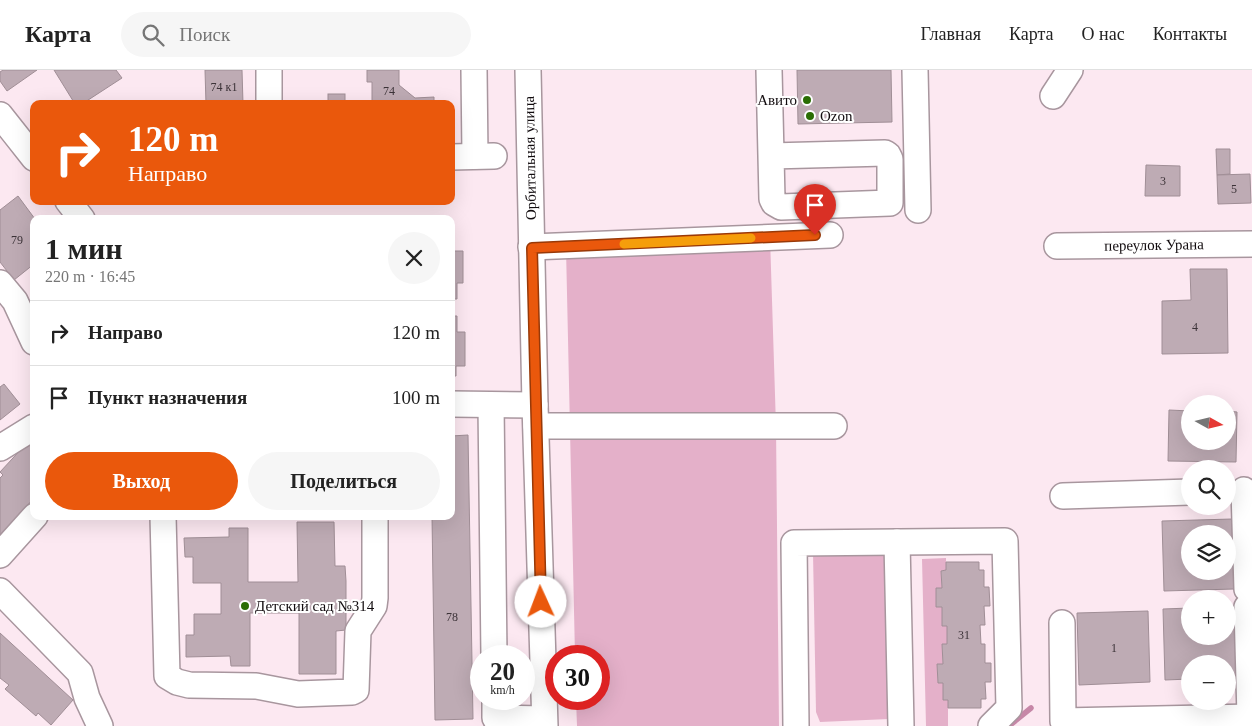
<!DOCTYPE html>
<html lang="ru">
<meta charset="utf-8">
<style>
:root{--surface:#fff;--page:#f6f6f6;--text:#222;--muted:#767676;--line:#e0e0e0;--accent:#ea580c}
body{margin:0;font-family:Georgia,serif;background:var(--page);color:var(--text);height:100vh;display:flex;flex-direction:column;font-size:19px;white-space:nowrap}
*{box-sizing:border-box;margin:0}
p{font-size:16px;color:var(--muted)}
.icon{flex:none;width:28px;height:28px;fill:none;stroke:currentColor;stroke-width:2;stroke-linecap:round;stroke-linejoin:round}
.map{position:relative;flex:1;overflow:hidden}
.side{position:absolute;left:30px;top:145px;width:425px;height:305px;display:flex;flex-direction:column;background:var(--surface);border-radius:10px;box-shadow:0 5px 20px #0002}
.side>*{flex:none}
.top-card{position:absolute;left:30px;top:30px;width:425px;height:105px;border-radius:10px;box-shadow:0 5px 20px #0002;background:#ea580c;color:#fff;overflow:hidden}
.needle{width:32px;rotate:98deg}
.buttons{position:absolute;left:1181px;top:325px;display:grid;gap:10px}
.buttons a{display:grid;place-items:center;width:55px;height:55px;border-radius:50%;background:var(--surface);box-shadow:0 5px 20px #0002;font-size:25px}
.speed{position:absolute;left:470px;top:575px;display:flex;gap:10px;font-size:25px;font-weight:700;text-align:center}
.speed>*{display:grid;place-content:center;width:65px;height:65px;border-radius:50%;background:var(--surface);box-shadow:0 5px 20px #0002;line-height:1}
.speed small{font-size:12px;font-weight:400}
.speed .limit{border:8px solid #d22;background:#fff;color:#111}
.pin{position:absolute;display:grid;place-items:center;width:42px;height:42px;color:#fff;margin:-51px -21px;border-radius:50% 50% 50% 0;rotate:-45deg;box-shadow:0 0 5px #0007}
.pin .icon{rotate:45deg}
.me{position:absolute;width:55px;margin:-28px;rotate:358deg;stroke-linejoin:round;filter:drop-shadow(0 0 4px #0008)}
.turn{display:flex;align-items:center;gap:18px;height:105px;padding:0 15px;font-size:22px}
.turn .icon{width:65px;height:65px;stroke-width:2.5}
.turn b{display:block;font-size:35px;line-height:42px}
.round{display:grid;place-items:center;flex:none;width:52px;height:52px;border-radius:26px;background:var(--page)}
.summary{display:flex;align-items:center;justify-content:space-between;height:85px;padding:0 15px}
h1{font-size:30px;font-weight:800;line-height:38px}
.action{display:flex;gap:10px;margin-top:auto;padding:10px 15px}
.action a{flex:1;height:58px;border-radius:30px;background:var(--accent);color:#fff;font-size:20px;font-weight:800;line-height:58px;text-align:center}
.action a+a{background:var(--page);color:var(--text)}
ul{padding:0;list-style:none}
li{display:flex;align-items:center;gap:15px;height:65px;padding:0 15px;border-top:1px solid var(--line)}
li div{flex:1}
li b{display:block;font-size:19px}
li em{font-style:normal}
header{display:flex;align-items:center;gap:30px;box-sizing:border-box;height:70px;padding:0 25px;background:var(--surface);border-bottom:1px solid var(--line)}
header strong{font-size:24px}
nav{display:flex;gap:28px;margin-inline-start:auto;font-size:18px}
.search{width:350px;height:45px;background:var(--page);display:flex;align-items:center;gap:12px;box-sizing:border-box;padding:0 18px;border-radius:28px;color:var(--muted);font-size:19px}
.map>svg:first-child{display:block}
</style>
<header>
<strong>Карта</strong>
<div class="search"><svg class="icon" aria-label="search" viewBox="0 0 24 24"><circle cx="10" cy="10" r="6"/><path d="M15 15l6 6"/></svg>Поиск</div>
<nav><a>Главная</a><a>Карта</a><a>О нас</a><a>Контакты</a></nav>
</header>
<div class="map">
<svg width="1252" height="656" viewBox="0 0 1252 656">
<rect width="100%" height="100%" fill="#fce8f1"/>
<g fill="#e4b0c9">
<polygon points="770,167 776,356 779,656 577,656 576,629 599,629 599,586 575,586 566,178"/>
<polygon points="886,474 889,649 820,652 816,642 813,483"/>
<polygon points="946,488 946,500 941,501 942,518 936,519 936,537 942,537 942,556 947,556 947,574 942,575 943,594 937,594 938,612 943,613 943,629 948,630 948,656 926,656 922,489"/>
</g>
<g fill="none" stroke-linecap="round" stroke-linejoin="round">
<polyline stroke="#c687a7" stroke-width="5.5" points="1009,656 1031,638"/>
</g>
<g fill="#beabb4" stroke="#a08e96" fill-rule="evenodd">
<polygon points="3,0 37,0 7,21 0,11 0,2"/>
<polygon points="54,0 116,0 122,8 82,34 75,34"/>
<polygon points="205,0 242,0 243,34 206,34"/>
<polygon points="367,0 399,0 399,15 415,28 434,27 434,33 446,34 372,34 372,12 367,12"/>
<polygon points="797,0 891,0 892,52 798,54"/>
<rect x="328" y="24" width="17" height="10"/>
<polygon points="1216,79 1230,79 1230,104 1217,105"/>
<polygon points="1146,95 1180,96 1180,126 1145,126"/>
<polygon points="1250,104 1251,133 1218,134 1217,105"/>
<polygon points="18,126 35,149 34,194 14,210 0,192 0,140"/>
<polygon points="451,171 451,181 463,181 463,213 457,213 457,229 451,229"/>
<polygon points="1190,199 1227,199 1228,283 1162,284 1162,231 1191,230"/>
<polygon points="451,246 457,246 457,262 465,262 465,296 456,296 456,306 451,306"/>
<polygon points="4,314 20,334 0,350 0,317"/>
<polygon points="1169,340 1190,341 1190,371 1228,371 1228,341 1237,342 1236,392 1168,391"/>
<polygon points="468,365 473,649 435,650 432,446 451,446 451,366"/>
<polygon points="34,371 34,428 0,465 0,408 3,405 0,402 25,375 28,377"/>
<path d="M1232 449 1234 519 1164 521 1162 451ZM1190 464H1228V501H1190Z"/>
<polygon points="297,452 334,452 335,496 345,496 346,511 346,560 336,561 336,604 299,604 299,543 250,543 250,596 231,596 230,586 186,587 186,565 194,565 194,544 221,544 221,513 193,513 193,487 185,487 184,468 229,467 229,458 248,458 248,512 298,512"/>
<polygon points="946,492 979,492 979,500 984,500 984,517 989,517 990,536 984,536 985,555 980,555 981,574 985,574 985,593 991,593 991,612 985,612 986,629 981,629 981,638 948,638 948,630 943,630 943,613 938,613 937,594 943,594 942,574 947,574 947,556 942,556 942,537 936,537 936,518 942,518 941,501 946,500"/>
<polygon points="1235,536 1236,608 1228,608 1228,594 1190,594 1190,609 1165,610 1163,539 1190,538 1190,566 1228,566 1228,537"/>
<polygon points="1148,541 1150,612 1079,615 1077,543"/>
<polygon points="0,563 73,630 51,655 38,643 36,646 5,619 9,615 0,608"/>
</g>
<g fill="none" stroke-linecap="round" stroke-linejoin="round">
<defs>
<g id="minor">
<polyline points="269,0 269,34"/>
<polyline points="474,0 475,86"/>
<polyline points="528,0 535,335 545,656"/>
<polyline points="769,0 772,129 774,133 781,137 890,133 890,89 888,85 885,83 771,86"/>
<polyline points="915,0 918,140"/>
<polyline points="1053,26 1070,0"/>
<polyline points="0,45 34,88"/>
<polyline points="451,87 494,86"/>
<polyline points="68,131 82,149"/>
<polyline points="1057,176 1252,174"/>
<polyline points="531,177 830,165"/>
<polyline points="0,213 15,231 34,272"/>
<polyline points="451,334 535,335"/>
<polyline points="491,335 494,586"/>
<polyline points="536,356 834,356"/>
<polyline points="0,378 34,357"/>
<polyline points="1244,420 1247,519"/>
<polyline points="1063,426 1190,422"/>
<polyline points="163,446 167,606 177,612 189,615 256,616 298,624 352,622 356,620 358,561 374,536 375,528 375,446"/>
<polyline points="897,472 901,656"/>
<polyline points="0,485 35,446"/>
<polyline points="0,521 80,603 87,628 100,656"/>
<polyline points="1247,537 1250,647"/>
<polyline points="1062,553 1063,651 1252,647"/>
<polyline points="495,629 495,648 544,649"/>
<polyline points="796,656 794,473 1005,471 1009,638 991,656"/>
</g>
</defs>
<use href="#minor" stroke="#a8969e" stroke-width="28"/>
<use href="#minor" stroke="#fff" stroke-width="25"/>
</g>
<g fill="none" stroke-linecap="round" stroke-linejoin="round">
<defs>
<polyline id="route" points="541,532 532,178 815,165"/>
</defs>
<use href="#route" stroke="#983908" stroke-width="12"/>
<use href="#route" stroke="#ea580c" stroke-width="9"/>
<polyline stroke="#f59e0b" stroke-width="9" points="624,174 751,168"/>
</g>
<g fill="#2a6d04" stroke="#fff" stroke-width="2">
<circle cx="807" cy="30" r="5"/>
<circle cx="810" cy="46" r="5"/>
<circle cx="245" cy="536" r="5"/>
</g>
<g text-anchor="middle" stroke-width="4" stroke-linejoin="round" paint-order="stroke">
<g font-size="12" fill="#3c3338">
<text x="224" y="21">74 к1</text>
<text x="389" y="25">74</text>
<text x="1163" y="115">3</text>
<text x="1234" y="123">5</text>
<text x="17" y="174">79</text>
<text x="1195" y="261">4</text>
<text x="452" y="551">78</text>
<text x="964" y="569">31</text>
<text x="1114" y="582">1</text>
</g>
<g font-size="15" fill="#110b0e" stroke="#fff" text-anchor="start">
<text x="797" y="35" text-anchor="end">Авито</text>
<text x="820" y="51">Ozon</text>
<text x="255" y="541">Детский сад №314</text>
</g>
<g font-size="15" fill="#110b0e" stroke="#fff">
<text transform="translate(530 88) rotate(-91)" y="5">Орбитальная улица</text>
<text transform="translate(1154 175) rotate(-1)" y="5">переулок Урана</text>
</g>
</g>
</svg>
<div class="buttons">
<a><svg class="needle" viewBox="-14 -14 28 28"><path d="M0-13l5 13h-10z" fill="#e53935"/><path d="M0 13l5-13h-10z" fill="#767676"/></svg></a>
<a><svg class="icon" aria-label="search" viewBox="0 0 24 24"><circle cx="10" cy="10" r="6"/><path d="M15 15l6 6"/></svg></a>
<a><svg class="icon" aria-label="layers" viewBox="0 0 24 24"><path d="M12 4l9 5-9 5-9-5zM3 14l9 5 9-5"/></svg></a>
<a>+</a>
<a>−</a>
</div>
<div class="speed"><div>20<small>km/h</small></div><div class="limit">30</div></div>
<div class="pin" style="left:815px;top:165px;background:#d93025"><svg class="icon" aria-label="arrive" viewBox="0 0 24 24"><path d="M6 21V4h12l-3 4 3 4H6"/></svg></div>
<svg class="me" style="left:541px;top:532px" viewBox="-20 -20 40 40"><circle r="19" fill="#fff"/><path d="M0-13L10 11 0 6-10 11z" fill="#ea580c"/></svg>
<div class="top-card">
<div class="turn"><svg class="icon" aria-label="right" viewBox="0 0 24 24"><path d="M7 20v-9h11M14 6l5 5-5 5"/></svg><div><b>120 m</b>Направо</div></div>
</div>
<section class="side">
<div class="summary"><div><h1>1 мин</h1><p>220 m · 16:45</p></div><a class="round"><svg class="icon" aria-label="close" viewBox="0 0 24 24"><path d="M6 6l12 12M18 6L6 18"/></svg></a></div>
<ul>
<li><svg class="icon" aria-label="right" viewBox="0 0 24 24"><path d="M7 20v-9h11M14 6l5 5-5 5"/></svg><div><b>Направо</b></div><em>120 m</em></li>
<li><svg class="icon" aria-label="arrive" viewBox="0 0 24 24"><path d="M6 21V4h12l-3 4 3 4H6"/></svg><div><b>Пункт назначения</b></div><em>100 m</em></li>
</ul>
<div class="action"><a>Выход</a><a>Поделиться</a></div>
</section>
</div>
